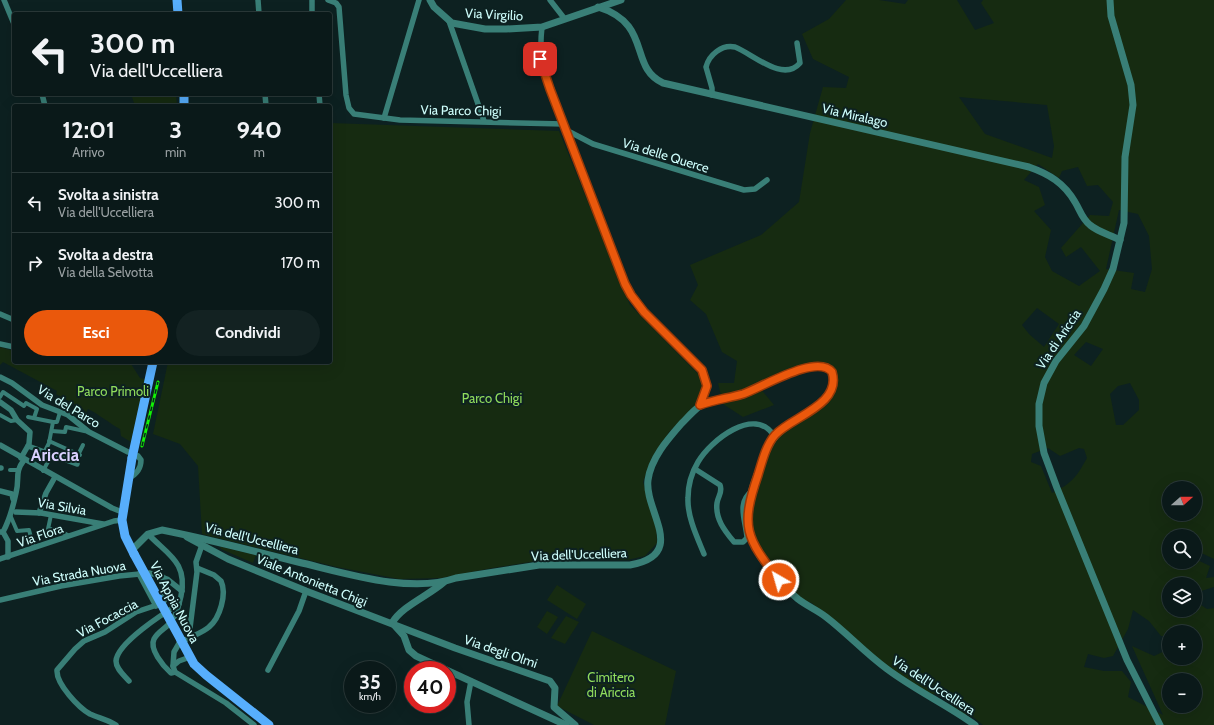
<!DOCTYPE html>
<html lang="it">
<meta charset="utf-8">
<style>
:root{--surface:#0a1919;--page:#132222;--text:#f1f3f6;--muted:#99a0a2;--line:#2a3838;--accent:#ea580c}
body{margin:0;font-family:Cabin,sans-serif;background:var(--page);color:var(--text);height:100vh;display:flex;flex-direction:column;font-size:15px;white-space:nowrap}
*{box-sizing:border-box;margin:0}
p{font-size:13px;color:var(--muted)}
.icon{flex:none;width:22px;height:22px;fill:none;stroke:currentColor;stroke-width:2;stroke-linecap:round;stroke-linejoin:round}
.map{position:relative;flex:1;overflow:hidden}
.panel{position:absolute;left:12px;top:104px;width:320px;height:260px;display:flex;flex-direction:column;background:var(--surface);border-radius:4px;box-shadow:0 4px 16px #0002,0 0 0 1px var(--line)}
.panel>*{flex:none}
.banner{position:absolute;left:12px;top:12px;width:320px;height:84px;border-radius:4px;box-shadow:0 4px 16px #0002,0 0 0 1px var(--line);background:#0a1919;color:var(--text);overflow:hidden}
.needle{width:26px;rotate:69deg}
.tools{position:absolute;left:1162px;top:481px;display:grid;gap:8px}
.tools a{display:grid;place-items:center;width:40px;height:40px;border-radius:50%;background:var(--surface);box-shadow:0 4px 16px #0002,0 0 0 1px var(--line);font-size:20px}
.speed{position:absolute;left:344px;top:661px;display:flex;gap:8px;font-size:20px;font-weight:700;text-align:center}
.speed>*{display:grid;place-content:center;width:52px;height:52px;border-radius:50%;background:var(--surface);box-shadow:0 4px 16px #0002,0 0 0 1px var(--line);line-height:1}
.speed small{font-size:10px;font-weight:400}
.speed .limit{border:6px solid #d22;background:#fff;color:#111}
.pin{position:absolute;display:grid;place-items:center;width:34px;height:34px;color:#fff;margin:-17px;border-radius:8px;box-shadow:0 2px 6px #0006}
.me{position:absolute;width:44px;margin:-22px;rotate:322deg;stroke-linejoin:round;filter:drop-shadow(0 0 3px #0008)}
.turn{display:flex;align-items:center;gap:14px;height:84px;padding:0 12px;font-size:18px}
.turn .icon{width:52px;height:52px;stroke-width:2.5}
.turn b{display:block;font-size:28px;line-height:34px}
.eta{display:flex;justify-content:space-evenly;align-items:center;height:68px;text-align:center}
.eta b{font-size:24px;font-weight:700;line-height:28px}
.action{display:flex;gap:8px;margin-top:auto;padding:8px 12px}
.action a{flex:1;height:46px;border-radius:24px;background:var(--accent);color:#fff;font-size:16px;font-weight:700;line-height:46px;text-align:center}
.action a+a{background:var(--page);color:var(--text)}
ul{padding:0;list-style:none}
li{display:flex;align-items:center;gap:12px;height:60px;padding:0 12px;border-top:1px solid var(--line)}
li div{flex:1}
li b{display:block;font-size:15px}
li em{font-style:normal}
.map>svg:first-child{display:block}
</style>
<div class="map">
<svg width="1214" height="725" viewBox="0 0 1214 725">
<rect width="100%" height="100%" fill="#0d2121"/>
<g fill="#162b11" fill-rule="evenodd">
<path d="M846 0H879L905 4 908 0H957L975 30 994 23 981 3 983 0H1214V559L1195 550V536H1169V562H1195V559L1210 566 1206 578 1214 577V587L1195 593V584H1169V610H1195V601L1207 609 1214 608V725H983L972 716 960 715 944 695 921 693 826 617 812 603 799 599 792 593 753 545 748 509 772 440 824 400 833 373 819 366 759 387 774 405 743 417 723 404 718 383H734L737 361 722 352 706 314 690 300 698 285 690 265 761 235 799 202 810 133 823 87 846 88 849 77 813 59 802 34 829 19ZM959 97 1047 105 1054 146 1052 158 985 134ZM1038 164 1059 178 1062 171 1078 167 1087 186 1098 185 1113 202 1109 216 1090 215 1061 248 1066 257 1081 247 1100 271 1079 286 1052 271 1045 257 1051 230 1034 211 1045 205 1039 187 1024 180ZM1119 210 1138 214 1149 236 1152 269 1145 292 1131 289 1134 273 1106 269ZM1037 308 1059 324 1044 347 1029 334 1022 325ZM1086 342 1103 349 1091 366 1074 355ZM1130 383 1139 400V410L1123 425H1116L1110 394 1118 386ZM1048 448 1060 456 1079 448 1084 449 1087 458C1076 478 1072 483 1052 493L1041 466 1031 462 1032 454ZM1169 488H1195V514H1169ZM1133 610 1149 621 1161 636H1169V632H1195V658H1169V649L1154 656 1132 646 1163 715 1128 697 1131 682 1122 671H1104L1084 667 1088 654 1104 658 1113 656 1128 629ZM1169 680H1195V706H1169Z"/>
<polygon points="131,94 176,94 177,106 135,106"/>
<polygon points="330,123 559,131 630,305 702,378 703,389 698,403 669,432 651,460 643,482 656,523 657,543 645,556 627,560 549,559 492,568 441,578 399,579 337,567 202,534 198,466 180,444 153,434 168,362 330,362"/>
<path d="M0 347 14 351V362H98L131 364 140 378 145 379 131 442 121 436 120 429C109 423 100 415 88 409L86 413 83 409 56 394 57 391 3 362 0 365Z"/>
<polygon points="220,547 222,547 256,555 253,563 221,549"/>
<polygon points="557,585 586,604 577,619 547,600"/>
<polygon points="547,611 558,617 547,634 537,627"/>
<polygon points="566,616 579,622 565,644 551,638"/>
<polygon points="592,631 676,671 665,725 594,725 557,706"/>
</g>
<g fill="none" stroke-linecap="round" stroke-linejoin="round">
<g stroke="#397f77" stroke-width="4">
<polyline points="0,397 3,392 24,406 26,403 37,409 34,418"/>
<polyline points="0,415 11,421 17,420"/>
<polyline points="28,417 53,422"/>
<polyline points="52,431 65,432 66,427 89,432"/>
<polyline points="49,441 80,455"/>
<polyline points="44,453 49,443 53,422 57,422 60,412"/>
<polyline points="78,455 83,445"/>
<polyline points="10,470 17,470"/>
<polyline points="43,471 51,456"/>
<polyline points="51,515 48,529 57,529"/>
<polyline points="11,517 17,531 29,530 34,548"/>
<polyline points="64,533 69,536"/>
</g>
<g stroke="#397f77" stroke-width="5.5">
<polyline points="4,0 14,24"/>
<polyline points="258,0 259,14"/>
<polyline points="312,0 312,14"/>
<polyline points="328,0 336,3 339,7 346,95 349,108 354,114 400,120 564,124"/>
<polyline points="550,0 564,18"/>
<polyline points="449,21 484,121"/>
<path d="M542 27C539 53 542 64 549 89L622 278 636 303 701 370 707 387 701 405"/>
<polyline points="42,94 45,106"/>
<polyline points="265,94 266,106"/>
<polyline points="319,94 320,106"/>
<path d="M712 95V88L706 67C709 55 722 44 735 47 753 54 783 83 800 63L797 43"/>
<polyline points="384,118 419,0"/>
<polyline points="568,131 593,144 744,190 755,189 767,180"/>
<polyline points="0,314 14,320"/>
<polyline points="0,344 14,347"/>
<polyline points="0,377 12,383 42,405 68,415 89,432 128,452"/>
<polyline points="0,402 11,410 17,420 30,432 29,444 21,458"/>
<polyline points="0,445 112,508 122,512"/>
<polyline points="28,446 77,464"/>
<polyline points="0,468 1,468"/>
<path d="M695 469 720 485C723 492 718 496 717 503 715 519 725 531 734 542H743L747 538C746 521 736 503 752 491"/>
<path d="M129 478C137 474 141 469 141 460L138 456"/>
<polyline points="0,491 12,494 13,499"/>
<polyline points="16,512 41,513 103,524"/>
<polyline points="39,513 46,493 55,477"/>
<path d="M0 532H3C10 519 13 507 16 493 20 478 14 473 24 460"/>
<polyline points="3,532 8,541 8,557"/>
<path d="M148 534C168 555 188 562 181 596 179 603 178 611 174 617"/>
<path d="M704 554C697 537 687 516 688 498 688 486 692 472 698 462 710 441 755 405 774 436"/>
<polyline points="0,559 114,521 122,520"/>
<polyline points="139,574 156,606"/>
<polyline points="0,600 61,586 119,576 150,573 167,579 182,591"/>
<path d="M168 625C164 629 157 633 154 639 149 649 163 666 171 673L175 672"/>
<polyline points="189,636 197,572 196,562 202,545"/>
<polyline points="181,640 174,652 173,666 179,661 190,657"/>
<path d="M182 642C190 636 201 634 209 627 220 618 227 594 221 581L214 575 197 568"/>
<polyline points="173,666 175,672 226,703 254,725"/>
<polyline points="268,670 299,611 306,591"/>
<path d="M129 681C124 675 116 669 116 661 117 643 164 613 179 604"/>
<path d="M116 725C108 720 99 718 90 714 79 708 56 684 57 670L75 649 84 641 105 632 136 612 163 603 165 599 163 577"/>
<polyline points="469,725 467,702 471,681"/>
</g>
<g stroke="#397f77" stroke-width="7">
<polyline points="430,0 434,7 452,23 485,29 506,29 542,27 621,0"/>
<polyline points="1110,0 1111,16 1131,85 1133,105 1125,157 1124,223 1113,269 1104,289 1084,326 1056,361 1044,383 1039,404 1039,426 1044,453 1057,488 1127,660 1160,725"/>
<path d="M598 7C653 24 628 67 663 83L1029 167C1049 174 1064 183 1075 202 1080 210 1082 219 1090 225 1098 232 1111 235 1120 240"/>
<polyline points="187,537 228,559 306,591 455,648 550,681 555,688 554,707 575,725"/>
<path d="M132 550 148 534 162 530C208 539 253 551 298 562 345 573 410 594 456 578L539 565H630C689 555 644 511 648 480 651 458 668 439 682 423 687 418 694 410 700 406 712 398 731 398 744 393 759 388 824 351 832 373 834 378 833 384 831 389 819 417 780 420 768 448 758 472 742 505 749 532 754 555 781 585 798 599 807 606 817 610 826 617 847 633 865 653 887 669 915 690 947 705 975 725"/>
<path d="M392 623C402 606 428 596 444 582"/>
<polyline points="395,626 404,636 409,650 416,656 566,725"/>
</g>
<g stroke="#57aefc" stroke-width="9">
<polyline points="177,0 178,14"/>
<polyline points="184,94 184,106"/>
<polyline points="132,458 122,520 125,536 134,554"/>
<polyline points="181,640 194,664 206,675 269,725"/>
</g>
<defs>
<polyline id="rail" points="142,446 158,382"/>
</defs>
<use href="#rail" stroke="#12f405" stroke-width="3"/>
<use href="#rail" stroke="#0d2121" stroke-width="1.5" stroke-dasharray="4.5" stroke-linecap="butt"/>
<g stroke="#57aefc" stroke-width="9">
<polyline points="132,458 153,362"/>
<polyline points="134,554 181,640"/>
</g>
</g>
<g fill="none" stroke-linecap="round" stroke-linejoin="round">
<defs>
<path id="route" d="M540 59 550 89 625 284 631 295 644 312 702 370 707 386 700 405C714 400 729 398 743 394 761 388 817 353 832 372 842 405 791 417 775 435 766 445 762 462 758 475 740 527 746 538 779 580"/>
</defs>
<use href="#route" stroke="#983908" stroke-width="10"/>
<use href="#route" stroke="#ea580c" stroke-width="7"/>
</g>
<g text-anchor="middle" stroke-width="4" stroke-linejoin="round" paint-order="stroke">
<g font-size="13" fill="#cefefc" stroke="#0d2121">
<text transform="translate(494 14) rotate(3)" y="5">Via Virgilio</text>
<text transform="translate(461 110) rotate(1)" y="5">Via Parco Chigi</text>
<text transform="translate(855 115) rotate(13)" y="5">Via Miralago</text>
<text transform="translate(666 155) rotate(17)" y="5">Via delle Querce</text>
<text transform="translate(1058 339) rotate(-56)" y="5">Via di Ariccia</text>
<text transform="translate(69 406) rotate(31)" y="5">Via del Parco</text>
<text transform="translate(62 506) rotate(10)" y="5">Via Silvia</text>
<text transform="translate(40 535) rotate(-19)" y="5">Via Flora</text>
<text transform="translate(252 538) rotate(14)" y="5">Via dell'Uccelliera</text>
<text transform="translate(579 554) rotate(-2)" y="5">Via dell'Uccelliera</text>
<text transform="translate(79 573) rotate(-10)" y="5">Via Strada Nuova</text>
<text transform="translate(312 580) rotate(22)" y="5">Viale Antonietta Chigi</text>
<text transform="translate(175 602) rotate(62)" y="5">Via Appia Nuova</text>
<text transform="translate(107 618) rotate(-28)" y="5">Via Focaccia</text>
<text transform="translate(501 651) rotate(19)" y="5">Via degli Olmi</text>
<text transform="translate(934 685) rotate(33)" y="5">Via dell'Uccelliera</text>
</g>
<g font-size="13" fill="#90dc5c" stroke="#0d2121">
<text x="113" y="396">Parco Primoli</text>
<text x="492" y="403">Parco Chigi</text>
<text x="611" y="682">Cimitero<tspan x="611" dy="15">di Ariccia</tspan></text>
</g>
<g font-size="17" font-weight="bold" fill="#dad0fe" stroke="#0d2121">
<text x="55" y="461">Ariccia</text>
</g>
</g>
</svg>
<div class="tools">
<a><svg class="needle" viewBox="-14 -14 28 28"><path d="M0-13l5 13h-10z" fill="#e53935"/><path d="M0 13l5-13h-10z" fill="#99a0a2"/></svg></a>
<a><svg class="icon" aria-label="search" viewBox="0 0 24 24"><circle cx="10" cy="10" r="6"/><path d="M15 15l6 6"/></svg></a>
<a><svg class="icon" aria-label="layers" viewBox="0 0 24 24"><path d="M12 4l9 5-9 5-9-5zM3 14l9 5 9-5"/></svg></a>
<a>+</a>
<a>−</a>
</div>
<div class="speed"><div>35<small>km/h</small></div><div class="limit">40</div></div>
<div class="pin" style="left:540px;top:59px;background:#d93025"><svg class="icon" aria-label="arrive" viewBox="0 0 24 24"><path d="M6 21V4h12l-3 4 3 4H6"/></svg></div>
<svg class="me" style="left:779px;top:580px" viewBox="-20 -20 40 40"><circle r="17" fill="#ea580c" stroke="#fff" stroke-width="3"/><path d="M0-11L8 9 0 5-8 9z" fill="#fff"/></svg>
<div class="banner">
<div class="turn"><svg class="icon" aria-label="left" viewBox="0 0 24 24"><path d="M17 20v-9H6M10 6l-5 5 5 5"/></svg><div><b>300 m</b>Via dell'Uccelliera</div></div>
</div>
<section class="panel">
<div class="eta">
<div><b>12:01</b><p>Arrivo</p></div>
<div><b>3</b><p>min</p></div>
<div><b>940</b><p>m</p></div>
</div>
<ul>
<li><svg class="icon" aria-label="left" viewBox="0 0 24 24"><path d="M17 20v-9H6M10 6l-5 5 5 5"/></svg><div><b>Svolta a sinistra</b><p>Via dell'Uccelliera</p></div><em>300 m</em></li>
<li><svg class="icon" aria-label="right" viewBox="0 0 24 24"><path d="M7 20v-9h11M14 6l5 5-5 5"/></svg><div><b>Svolta a destra</b><p>Via della Selvotta</p></div><em>170 m</em></li>
</ul>
<div class="action"><a>Esci</a><a>Condividi</a></div>
</section>
</div>
